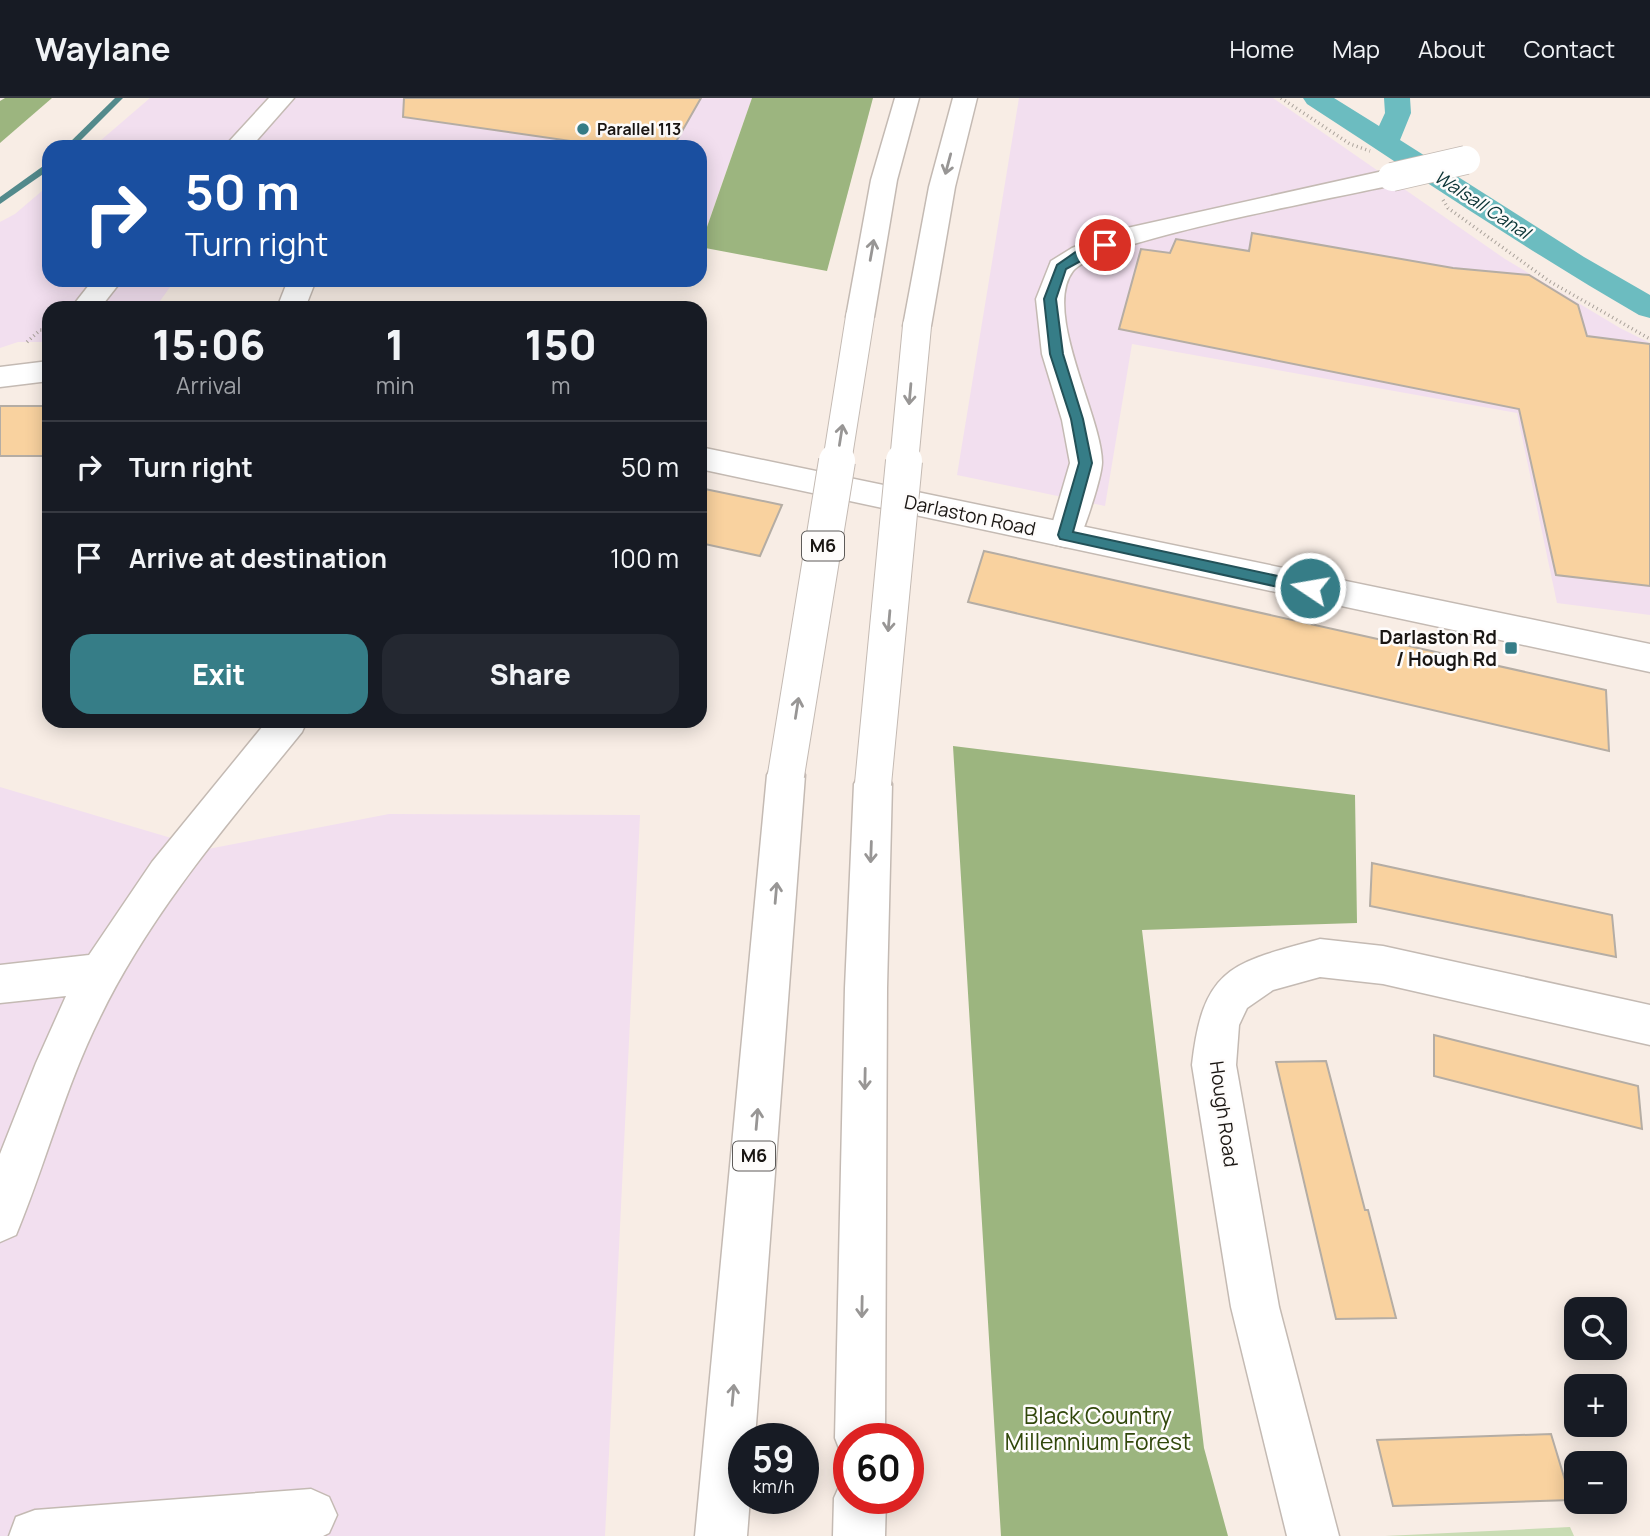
<!DOCTYPE html>
<meta charset="utf-8">
<style>
:root{--surface:#171b24;--page:#242831;--text:#f1f3f6;--muted:#9ea1a6;--line:#363941;--accent:#367d87}
body{margin:0;font-family:Manrope,sans-serif;background:var(--page);color:var(--text);height:100vh;display:flex;flex-direction:column;font-size:26px;white-space:nowrap}
*{box-sizing:border-box;margin:0}
p{font-size:23px;color:var(--muted)}
.icon{flex:none;width:38px;height:38px;fill:none;stroke:currentColor;stroke-width:2;stroke-linecap:round;stroke-linejoin:round}
.map{position:relative;flex:1;overflow:hidden}
.details{position:absolute;left:42px;top:203px;width:665px;height:427px;display:flex;flex-direction:column;background:var(--surface);border-radius:21px;box-shadow:0 4px 18px #0003}
.details>*{flex:none}
.hud{position:absolute;left:42px;top:42px;width:665px;height:147px;border-radius:21px;box-shadow:0 4px 18px #0003;background:#1a4fa0;color:#fff;overflow:hidden}
.fabs{position:absolute;left:1564px;top:1199px;display:grid;gap:14px}
.fabs a{display:grid;place-items:center;width:63px;height:63px;border-radius:14px;background:var(--surface);box-shadow:0 4px 18px #0003;font-size:35px}
.speed{position:absolute;left:728px;top:1325px;display:flex;gap:14px;font-size:35px;font-weight:700;text-align:center}
.speed>*{display:grid;place-content:center;width:91px;height:91px;border-radius:50%;background:var(--surface);box-shadow:0 4px 18px #0003;line-height:1}
.speed small{font-size:18px;font-weight:400}
.speed .limit{border:10px solid #d22;background:#fff;color:#111}
.pin{position:absolute;display:grid;place-items:center;width:60px;height:60px;color:#fff;margin:-30px;border:4px solid #fff;border-radius:50%;box-shadow:0 2px 7px #0007}
.me{position:absolute;width:77px;margin:-38px;rotate:282deg;stroke-linejoin:round;filter:drop-shadow(0 0 5px #0008)}
.turn{display:flex;align-items:center;gap:24px;height:147px;padding:0 28px;font-size:32px}
.turn .icon{width:91px;height:91px;stroke-width:2.5}
.turn b{display:block;font-size:49px;line-height:60px}
.eta{display:flex;justify-content:space-evenly;align-items:center;height:119px;text-align:center}
.eta b{font-size:42px;font-weight:800;line-height:49px}
.cta{display:flex;gap:14px;margin-top:auto;padding:14px 28px}
.cta a{flex:1;height:80px;border-radius:21px;background:var(--accent);color:#fff;font-size:28px;font-weight:800;line-height:80px;text-align:center}
.cta a+a{background:var(--page);color:var(--text)}
ul{padding:0;list-style:none}
li{display:flex;align-items:center;gap:21px;height:91px;padding:0 28px;border-top:2px solid var(--line)}
li div{flex:1}
li b{display:block;font-size:26px}
li em{font-style:normal}
header{display:flex;align-items:center;gap:42px;box-sizing:border-box;height:98px;padding:0 35px;background:var(--surface);border-bottom:2px solid var(--line)}
header strong{font-size:33px}
nav{display:flex;gap:38px;margin-inline-start:auto;font-size:24px}
.map>svg:first-child{display:block}
</style>
<header>
<strong>Waylane</strong>
<nav><a>Home</a><a>Map</a><a>About</a><a>Contact</a></nav>
</header>
<div class="map">
<svg width="1650" height="1438" viewBox="0 0 1650 1438">
<rect width="100%" height="100%" fill="#f8ede5"/>
<g fill="#f2dfef">
<polygon points="150,0 752,0 700,148 700,49 93,49"/>
<polygon points="1019,0 1273,0 1505,161 1620,230 1650,245 1650,517 1557,505 1517,315 1132,246 1105,408 957,377"/>
<polygon points="49,87 49,182 175,182 155,210 49,210 49,244 18,244 0,250 0,124 15,116"/>
<polygon points="0,689 208,751 389,716 640,717 605,1438 0,1438"/>
</g>
<polygon fill="#c9dcb4" points="1570,1429 1574,1438 1385,1438"/>
<g fill="#9cb57f">
<polygon points="5,0 52,0 0,45 0,3"/>
<polygon points="752,0 873,0 827,173 700,149"/>
<polygon points="953,648 1355,697 1357,825 1142,832 1204,1350 1228,1438 1001,1438"/>
</g>
<g fill="none" stroke-linecap="round" stroke-linejoin="round">
<g fill="#538a8c" fill-rule="evenodd">
<polygon points="115,0 123,0 74,49 65,49"/>
<polygon points="46,66 49,66 49,72 0,106 0,99"/>
</g>
<path fill="#6cbcc0" fill-rule="evenodd" d="M1303 0H1334L1379 28 1385 15 1384 0H1410L1411 15 1400 42 1584 159 1650 197V220L1639 217C1525 151 1416 77 1307 6Z"/>
</g>
<g fill="#f9d29f" stroke="#b5ada4" stroke-width="2">
<polygon points="404,0 701,0 673,49 612,49 403,19"/>
<polygon points="1252,135 1453,170 1529,177 1578,207 1587,238 1650,246 1650,488 1556,477 1519,311 1119,231 1141,151 1170,155 1176,141 1249,153"/>
<rect x="0" y="308" width="49" height="50"/>
<polygon points="700,390 782,407 760,458 700,445"/>
<polygon points="984,453 1606,592 1609,653 968,504"/>
<polygon points="1372,765 1612,817 1616,859 1370,808"/>
<polygon points="1434,937 1638,988 1642,1031 1434,978"/>
<polygon points="1326,963 1365,1112 1368,1112 1396,1220 1336,1221 1276,964"/>
<polygon points="1551,1336 1571,1402 1393,1408 1377,1342"/>
</g>
<g fill="none" stroke-linecap="round" stroke-linejoin="round">
<defs>
<g id="minor">
<polygon points="269,0 294,0 251,49 224,49"/>
<path d="M1392 71 1401 73 1405 79 1401 85C1348 98 1098 142 1073 173 1042 213 1102 319 1102 364 1102 379 1084 433 1077 446L1065 449 1053 446 1049 437 1070 365 1062 322 1042 256 1036 201 1051 163 1072 150 1118 132Z"/>
<polygon points="93,182 122,182 100,210 71,210"/>
<polygon points="288,182 316,182 305,210 277,210"/>
<path d="M267 623H307L302 634C229 724 151 814 100 919 65 989 46 1065 16 1137L0 1144V1056L36 965 66 898 0 905V867L89 857 152 764Z"/>
<path d="M1320 841 1383 848 1650 907V947L1383 886 1320 879 1273 892 1247 910 1239 927 1236 967 1279 1209 1339 1438H1287L1231 1209 1192 967C1203 868 1232 865 1320 841Z"/>
<polygon points="311,1391 329,1399 337,1417 329,1435 323,1438 9,1438 16,1419 35,1412"/>
</g>
<g id="major">
<polygon points="49,263 49,283 0,289 0,269"/>
<polygon points="700,349 1650,546 1650,574 700,371"/>
</g>
<g id="highway">
<polygon points="895,0 919,0 897,82 874,219 870,225 860,228 850,225 846,219 871,82"/>
<polygon points="953,0 977,0 955,89 931,228 927,235 917,237 907,235 903,228 929,89"/>
<polygon points="786,661 799,666 805,677 755,1340 744,1340 744,1400 750,1400 747,1438 695,1438 767,677 773,666"/>
<polygon points="873,670 886,675 892,686 887,890 885,1340 849,1340 849,1361 842,1358 835,1340 845,890 854,686 860,675"/>
<polygon points="849,1379 849,1400 886,1400 885,1438 833,1438 834,1400 842,1382"/>
</g>
</defs>
<use href="#minor" stroke="#c4bab3" stroke-width="3"/>
<use href="#major" stroke="#c4bab3" stroke-width="3"/>
<use href="#highway" stroke="#c4bab3" stroke-width="3"/>
<g stroke="#aaa29b" stroke-width="3.5" stroke-dasharray="1 3.5" stroke-linecap="butt">
<polyline points="1281,0 1350,46 1370,53"/>
<polyline points="1443,102 1448,110 1549,183 1650,241"/>
<polyline points="27,244 40,232 49,232"/>
</g>
<use href="#minor" fill="#fff" fill-rule="evenodd"/>
<use href="#major" fill="#fff" fill-rule="evenodd"/>
<use href="#highway" fill="#fff" fill-rule="evenodd"/>
<defs>
<polyline id="minor-bridge" points="1392,79 1466,62"/>
<g id="highway-bridge-far1">
<polyline points="837,364 860,219"/>
<polyline points="904,364 917,228"/>
</g>
<g id="highway-bridge">
<polyline points="786,677 837,363"/>
<polyline points="873,686 904,363"/>
</g>
</defs>
<use href="#minor-bridge" stroke="#c4bab3" stroke-width="30" stroke-linecap="butt"/>
<use href="#highway-bridge-far1" stroke="#c4bab3" stroke-width="30" stroke-linecap="butt"/>
<use href="#highway-bridge" stroke="#c4bab3" stroke-width="38" stroke-linecap="butt"/>
<use href="#minor-bridge" stroke="#fff" stroke-width="28"/>
<use href="#highway-bridge-far1" stroke="#fff" stroke-width="28"/>
<use href="#highway-bridge" stroke="#fff" stroke-width="36"/>
</g>
<defs><path id="oneway-shaft" d="M-6 0H5M1.5-3L5.5 0L1.5 3" fill="none" stroke-width="1.6" stroke-linecap="round" stroke-linejoin="round" transform="scale(1.75)"/></defs>
<g stroke="#989695">
<use href="#oneway-shaft" transform="translate(948 66) rotate(105)"/>
<use href="#oneway-shaft" transform="translate(872 152) rotate(-80)"/>
<use href="#oneway-shaft" transform="translate(910 296) rotate(95)"/>
<use href="#oneway-shaft" transform="translate(841 337) rotate(-81)"/>
<use href="#oneway-shaft" transform="translate(889 523) rotate(95)"/>
<use href="#oneway-shaft" transform="translate(797 610) rotate(-81)"/>
<use href="#oneway-shaft" transform="translate(871 754) rotate(92)"/>
<use href="#oneway-shaft" transform="translate(776 795) rotate(-85)"/>
<use href="#oneway-shaft" transform="translate(865 981) rotate(91)"/>
<use href="#oneway-shaft" transform="translate(757 1021) rotate(-85)"/>
<use href="#oneway-shaft" transform="translate(862 1209) rotate(91)"/>
<use href="#oneway-shaft" transform="translate(733 1297) rotate(-85)"/>
</g>
<polygon fill="#367d87" stroke="#235158" stroke-width="2" points="1101,145 1110,147 1066,171 1056,201 1063,256 1083,321 1092,365 1073,434 1310,485 1317,490 1315,494 1310,496 1060,441 1058,437 1079,365 1071,321 1050,256 1044,201 1057,167 1077,153"/>
<g fill="#367d87" stroke="#fefcfb" stroke-width="2.5">
<circle cx="583" cy="31" r="7"/>
<rect x="1504" y="543" width="14" height="14" rx="3.5"/>
</g>
<g text-anchor="middle" stroke-width="5" stroke-linejoin="round" paint-order="stroke">
<g font-size="16" font-weight="bold" fill="#1a1613" stroke="#fefcfb" text-anchor="start">
<text x="597" y="37">Parallel 113</text>
</g>
<g font-size="18" font-style="italic" fill="#0a3335" stroke="#fefcfb">
<text transform="translate(1482 107) rotate(33)" y="6">Walsall Canal</text>
</g>
<g fill="#fefcfb" stroke="#5e5b59" stroke-width="2">
<rect x="802" y="433.5" width="42" height="29" rx="5"/>
<rect x="733" y="1043.5" width="42" height="29" rx="5"/>
</g>
<g font-size="18" font-weight="bold" fill="#1a1613">
<text x="823" y="454">M6</text>
<text x="754" y="1064">M6</text>
</g>
<g font-size="19" fill="#1a1613" stroke="#fefcfb">
<text transform="translate(970 417) rotate(12)" y="7">Darlaston Road</text>
<text transform="translate(1224 1016) rotate(82)" y="7">Hough Road</text>
</g>
<g font-size="19" font-weight="bold" fill="#1a1613" stroke="#fefcfb" text-anchor="end">
<text x="1497" y="546">Darlaston Rd<tspan x="1497" dy="22">/ Hough Rd</tspan></text>
</g>
<g font-size="23" fill="#31470b" stroke="#fefcfb">
<text x="1098" y="1326">Black Country<tspan x="1098" dy="26">Millennium Forest</tspan></text>
</g>
</g>
</svg>
<div class="fabs">
<a><svg class="icon" aria-label="search" viewBox="0 0 24 24"><circle cx="10" cy="10" r="6"/><path d="M15 15l6 6"/></svg></a>
<a>+</a>
<a>−</a>
</div>
<div class="speed"><div>59<small>km/h</small></div><div class="limit">60</div></div>
<div class="pin" style="left:1105px;top:147px;background:#d93025"><svg class="icon" aria-label="arrive" viewBox="0 0 24 24"><path d="M6 21V4h12l-3 4 3 4H6"/></svg></div>
<svg class="me" style="left:1310px;top:490px" viewBox="-20 -20 40 40"><circle r="17" fill="#367d87" stroke="#fff" stroke-width="3"/><path d="M0-11L8 9 0 5-8 9z" fill="#fff"/></svg>
<div class="hud">
<div class="turn"><svg class="icon" aria-label="right" viewBox="0 0 24 24"><path d="M7 20v-9h11M14 6l5 5-5 5"/></svg><div><b>50 m</b>Turn right</div></div>
</div>
<section class="details">
<div class="eta">
<div><b>15:06</b><p>Arrival</p></div>
<div><b>1</b><p>min</p></div>
<div><b>150</b><p>m</p></div>
</div>
<ul>
<li><svg class="icon" aria-label="right" viewBox="0 0 24 24"><path d="M7 20v-9h11M14 6l5 5-5 5"/></svg><div><b>Turn right</b></div><em>50 m</em></li>
<li><svg class="icon" aria-label="arrive" viewBox="0 0 24 24"><path d="M6 21V4h12l-3 4 3 4H6"/></svg><div><b>Arrive at destination</b></div><em>100 m</em></li>
</ul>
<div class="cta"><a>Exit</a><a>Share</a></div>
</section>
</div>
